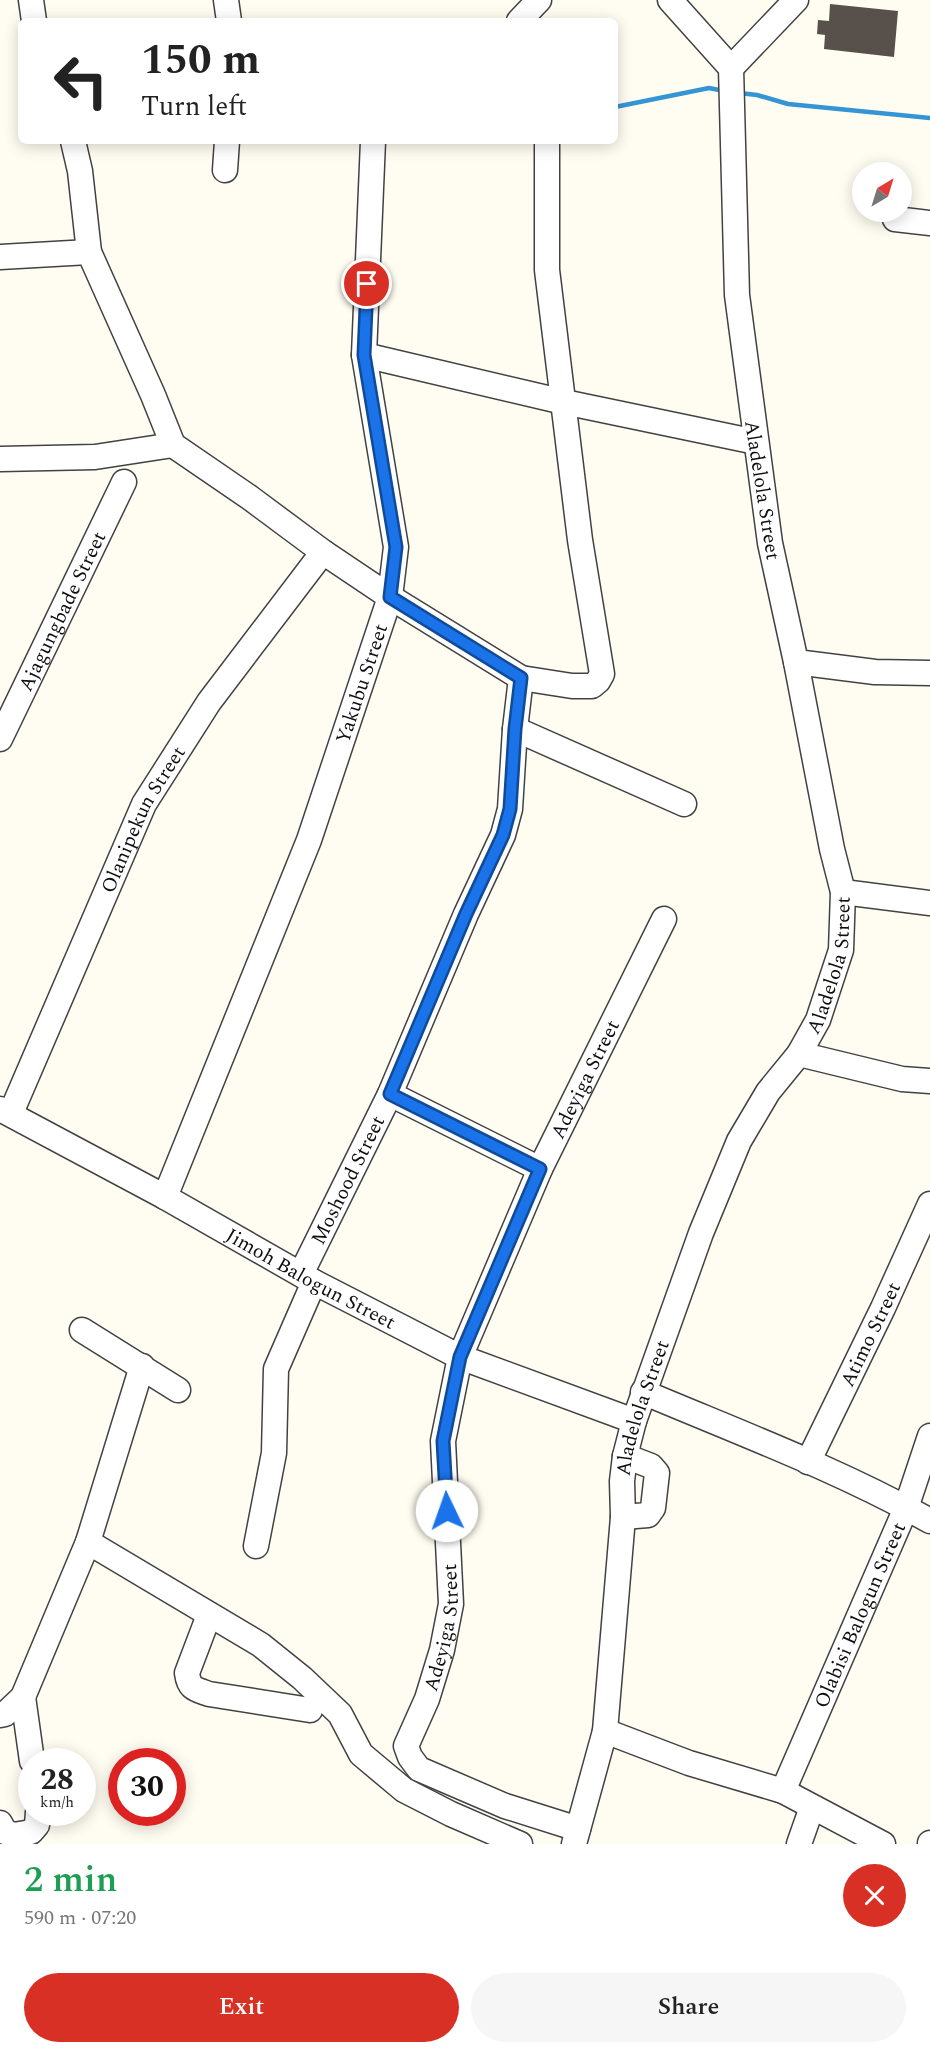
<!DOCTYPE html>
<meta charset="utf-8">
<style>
:root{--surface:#fff;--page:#f6f6f6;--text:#222;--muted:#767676;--accent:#d93025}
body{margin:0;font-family:Spectral,serif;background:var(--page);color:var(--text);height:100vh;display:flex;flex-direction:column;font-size:22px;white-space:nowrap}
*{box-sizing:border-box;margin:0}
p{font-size:20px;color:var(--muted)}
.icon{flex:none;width:33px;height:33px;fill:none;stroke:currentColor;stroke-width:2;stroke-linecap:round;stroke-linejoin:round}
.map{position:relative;height:1844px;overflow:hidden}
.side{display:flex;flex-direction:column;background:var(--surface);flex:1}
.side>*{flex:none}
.banner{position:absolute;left:18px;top:18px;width:600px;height:126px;border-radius:9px;box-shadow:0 3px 15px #0003;background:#fff;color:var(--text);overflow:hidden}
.needle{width:39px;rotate:38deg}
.controls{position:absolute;left:852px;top:162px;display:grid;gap:12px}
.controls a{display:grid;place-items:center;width:60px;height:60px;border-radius:50%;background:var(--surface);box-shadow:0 3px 15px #0003;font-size:30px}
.speed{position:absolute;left:18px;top:1748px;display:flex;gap:12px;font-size:30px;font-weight:700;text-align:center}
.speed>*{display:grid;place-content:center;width:78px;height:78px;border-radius:50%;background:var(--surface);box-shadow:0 3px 15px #0003;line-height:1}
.speed small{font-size:15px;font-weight:400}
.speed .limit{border:9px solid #d22;background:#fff;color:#111}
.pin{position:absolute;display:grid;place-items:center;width:51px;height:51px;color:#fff;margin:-26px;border:3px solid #fff;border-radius:50%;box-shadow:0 2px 6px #0007}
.me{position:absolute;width:66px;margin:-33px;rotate:357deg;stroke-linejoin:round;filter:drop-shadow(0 0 4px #0008)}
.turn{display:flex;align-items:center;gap:21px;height:126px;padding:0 24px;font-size:27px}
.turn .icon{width:78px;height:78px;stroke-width:2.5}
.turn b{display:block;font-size:42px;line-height:51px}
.round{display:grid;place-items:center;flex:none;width:63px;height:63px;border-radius:32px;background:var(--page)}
.head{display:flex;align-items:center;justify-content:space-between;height:102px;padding:0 24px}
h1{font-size:36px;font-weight:600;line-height:45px;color:#1e9e55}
.cta{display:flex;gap:12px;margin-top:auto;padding:12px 24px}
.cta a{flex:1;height:69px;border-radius:36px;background:var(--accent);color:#fff;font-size:24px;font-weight:600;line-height:69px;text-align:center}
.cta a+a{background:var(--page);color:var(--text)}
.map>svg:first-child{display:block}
</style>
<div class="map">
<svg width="930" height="1844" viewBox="0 0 930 1844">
<rect width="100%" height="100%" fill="#fffcf1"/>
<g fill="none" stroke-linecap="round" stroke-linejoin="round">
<g stroke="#3594d4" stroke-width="4.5">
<polyline points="739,93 757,95 788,104 930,118"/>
<polyline points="615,107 709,88 724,91"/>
</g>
</g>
<polygon fill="#58504b" points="830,4 898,11 894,57 824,49 825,35 817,34 818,20 829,21"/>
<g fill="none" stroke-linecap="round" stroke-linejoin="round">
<defs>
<g id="minor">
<polyline points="31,0 34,21"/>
<polyline points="226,0 229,21"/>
<polyline points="519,21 539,0"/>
<polyline points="731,68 796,0"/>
<polyline points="73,141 80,171 89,252 153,395 173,445 249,497 323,552 390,597 521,678 572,686 592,686 598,681 602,674 580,540 547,270 547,141"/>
<polyline points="225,170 227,141"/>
<polyline points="895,219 930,223"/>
<polyline points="0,257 89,252"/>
<polyline points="364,355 564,402 756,442"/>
<polyline points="0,459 95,457 173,445"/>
<polyline points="796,662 875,672 930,673"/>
<polyline points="515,729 684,804"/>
<path id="s1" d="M0 739 124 482"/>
<polyline points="843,892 930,903"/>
<polyline points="799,1054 902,1079 930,1081"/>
<polyline points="390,1094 540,1169"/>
<path id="s2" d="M0 1109 165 1197 314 1282 460 1357 634 1421"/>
<path id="s3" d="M11 1113 144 804 209 702 323 552"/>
<path id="s4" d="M165 1197 309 840 390 597 396 547 364 355 373 141"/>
<path id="s5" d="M301 1274 390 1094 466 914 503 835 510 809 515 729 521 678"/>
<polyline points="82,1330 178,1390"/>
<path d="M643 1392C740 1433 839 1470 930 1521"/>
<path id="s6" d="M808 1462 883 1308 930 1204"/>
<polyline points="623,1517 648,1515 653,1508 657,1473 651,1466 625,1456"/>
<polyline points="88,1542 261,1645 302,1678 340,1714 361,1754 404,1790 451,1814 520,1844"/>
<polyline points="256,1546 274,1453 276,1369 314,1282"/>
<path d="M209 1615 187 1673C189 1689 195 1689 209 1694L310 1710"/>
<polyline points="23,1697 32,1761"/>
<polyline points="0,1715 5,1714 23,1697 88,1542 142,1366"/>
<polyline points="605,1731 689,1763 783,1791 883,1844"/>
<path id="s7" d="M783 1791 906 1508 930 1436"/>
<polyline points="0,1823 5,1832 14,1835 31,1832 37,1825 38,1812"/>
<path id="s8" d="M578 1829 505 1806 419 1769 410 1757 406 1746 427 1699 442 1650 451 1604 443 1441 460 1357 540 1169 664 919"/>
<path id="s9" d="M574 1844 605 1731 623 1517 622 1481 625 1456 634 1421 701 1233 739 1141 768 1092 799 1054 818 1020 841 950 843 892 832 849 796 662 770 543 737 295 731 68 670 0"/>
<polyline points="799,1844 812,1807"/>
<polyline points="930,1844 930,1843"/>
</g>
</defs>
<use href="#minor" stroke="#424242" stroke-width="27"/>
<use href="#minor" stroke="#fff" stroke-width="24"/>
</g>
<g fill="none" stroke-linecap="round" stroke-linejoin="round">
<defs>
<polyline id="route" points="367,284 364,355 396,547 390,597 521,678 515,729 510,809 503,835 466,914 390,1094 540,1169 460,1357 443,1441 447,1511"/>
</defs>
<use href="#route" stroke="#114b97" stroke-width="15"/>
<use href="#route" stroke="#1a73e8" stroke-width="10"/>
</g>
<g text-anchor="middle" stroke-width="6" stroke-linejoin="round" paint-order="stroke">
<g font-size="20" fill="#0f0f0f" stroke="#fff">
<text transform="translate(763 490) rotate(81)" y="7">Aladelola Street</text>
<text dy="7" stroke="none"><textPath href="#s1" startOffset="142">Ajagungbade Street</textPath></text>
<text dy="7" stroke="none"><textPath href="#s4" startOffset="550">Yakubu Street</textPath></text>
<text dy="7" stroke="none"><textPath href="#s3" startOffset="322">Olanipekun Street</textPath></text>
<text dy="7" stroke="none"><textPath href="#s9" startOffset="930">Aladelola Street</textPath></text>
<text dy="7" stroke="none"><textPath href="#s8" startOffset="900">Adeyiga Street</textPath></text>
<text dy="7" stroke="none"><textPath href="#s5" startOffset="105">Moshood Street</textPath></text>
<text dy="7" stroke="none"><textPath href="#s2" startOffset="354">Jimoh Balogun Street</textPath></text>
<text dy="7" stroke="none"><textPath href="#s6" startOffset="142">Atimo Street</textPath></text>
<text dy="7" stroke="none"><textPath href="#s9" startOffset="444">Aladelola Street</textPath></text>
<text dy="7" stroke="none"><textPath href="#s7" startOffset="192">Olabisi Balogun Street</textPath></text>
<text dy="7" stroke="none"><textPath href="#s8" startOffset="322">Adeyiga Street</textPath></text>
</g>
</g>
</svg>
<div class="controls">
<a><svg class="needle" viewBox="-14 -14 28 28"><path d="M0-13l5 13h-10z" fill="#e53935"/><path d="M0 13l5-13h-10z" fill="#767676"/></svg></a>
</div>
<div class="speed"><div>28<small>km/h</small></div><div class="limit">30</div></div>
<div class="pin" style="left:367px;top:284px;background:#d93025"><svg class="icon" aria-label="arrive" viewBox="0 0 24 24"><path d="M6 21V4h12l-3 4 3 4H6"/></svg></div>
<svg class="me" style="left:447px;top:1511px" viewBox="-20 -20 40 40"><circle r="19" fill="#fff"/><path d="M0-13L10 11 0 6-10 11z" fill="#1a73e8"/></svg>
<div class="banner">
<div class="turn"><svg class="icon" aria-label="left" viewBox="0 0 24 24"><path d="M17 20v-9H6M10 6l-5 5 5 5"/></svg><div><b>150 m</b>Turn left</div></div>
</div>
</div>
<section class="side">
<div class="head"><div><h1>2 min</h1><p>590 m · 07:20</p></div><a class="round" style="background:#d93025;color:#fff"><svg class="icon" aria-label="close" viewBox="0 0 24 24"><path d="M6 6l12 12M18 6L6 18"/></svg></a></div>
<div class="cta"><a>Exit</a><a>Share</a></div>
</section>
